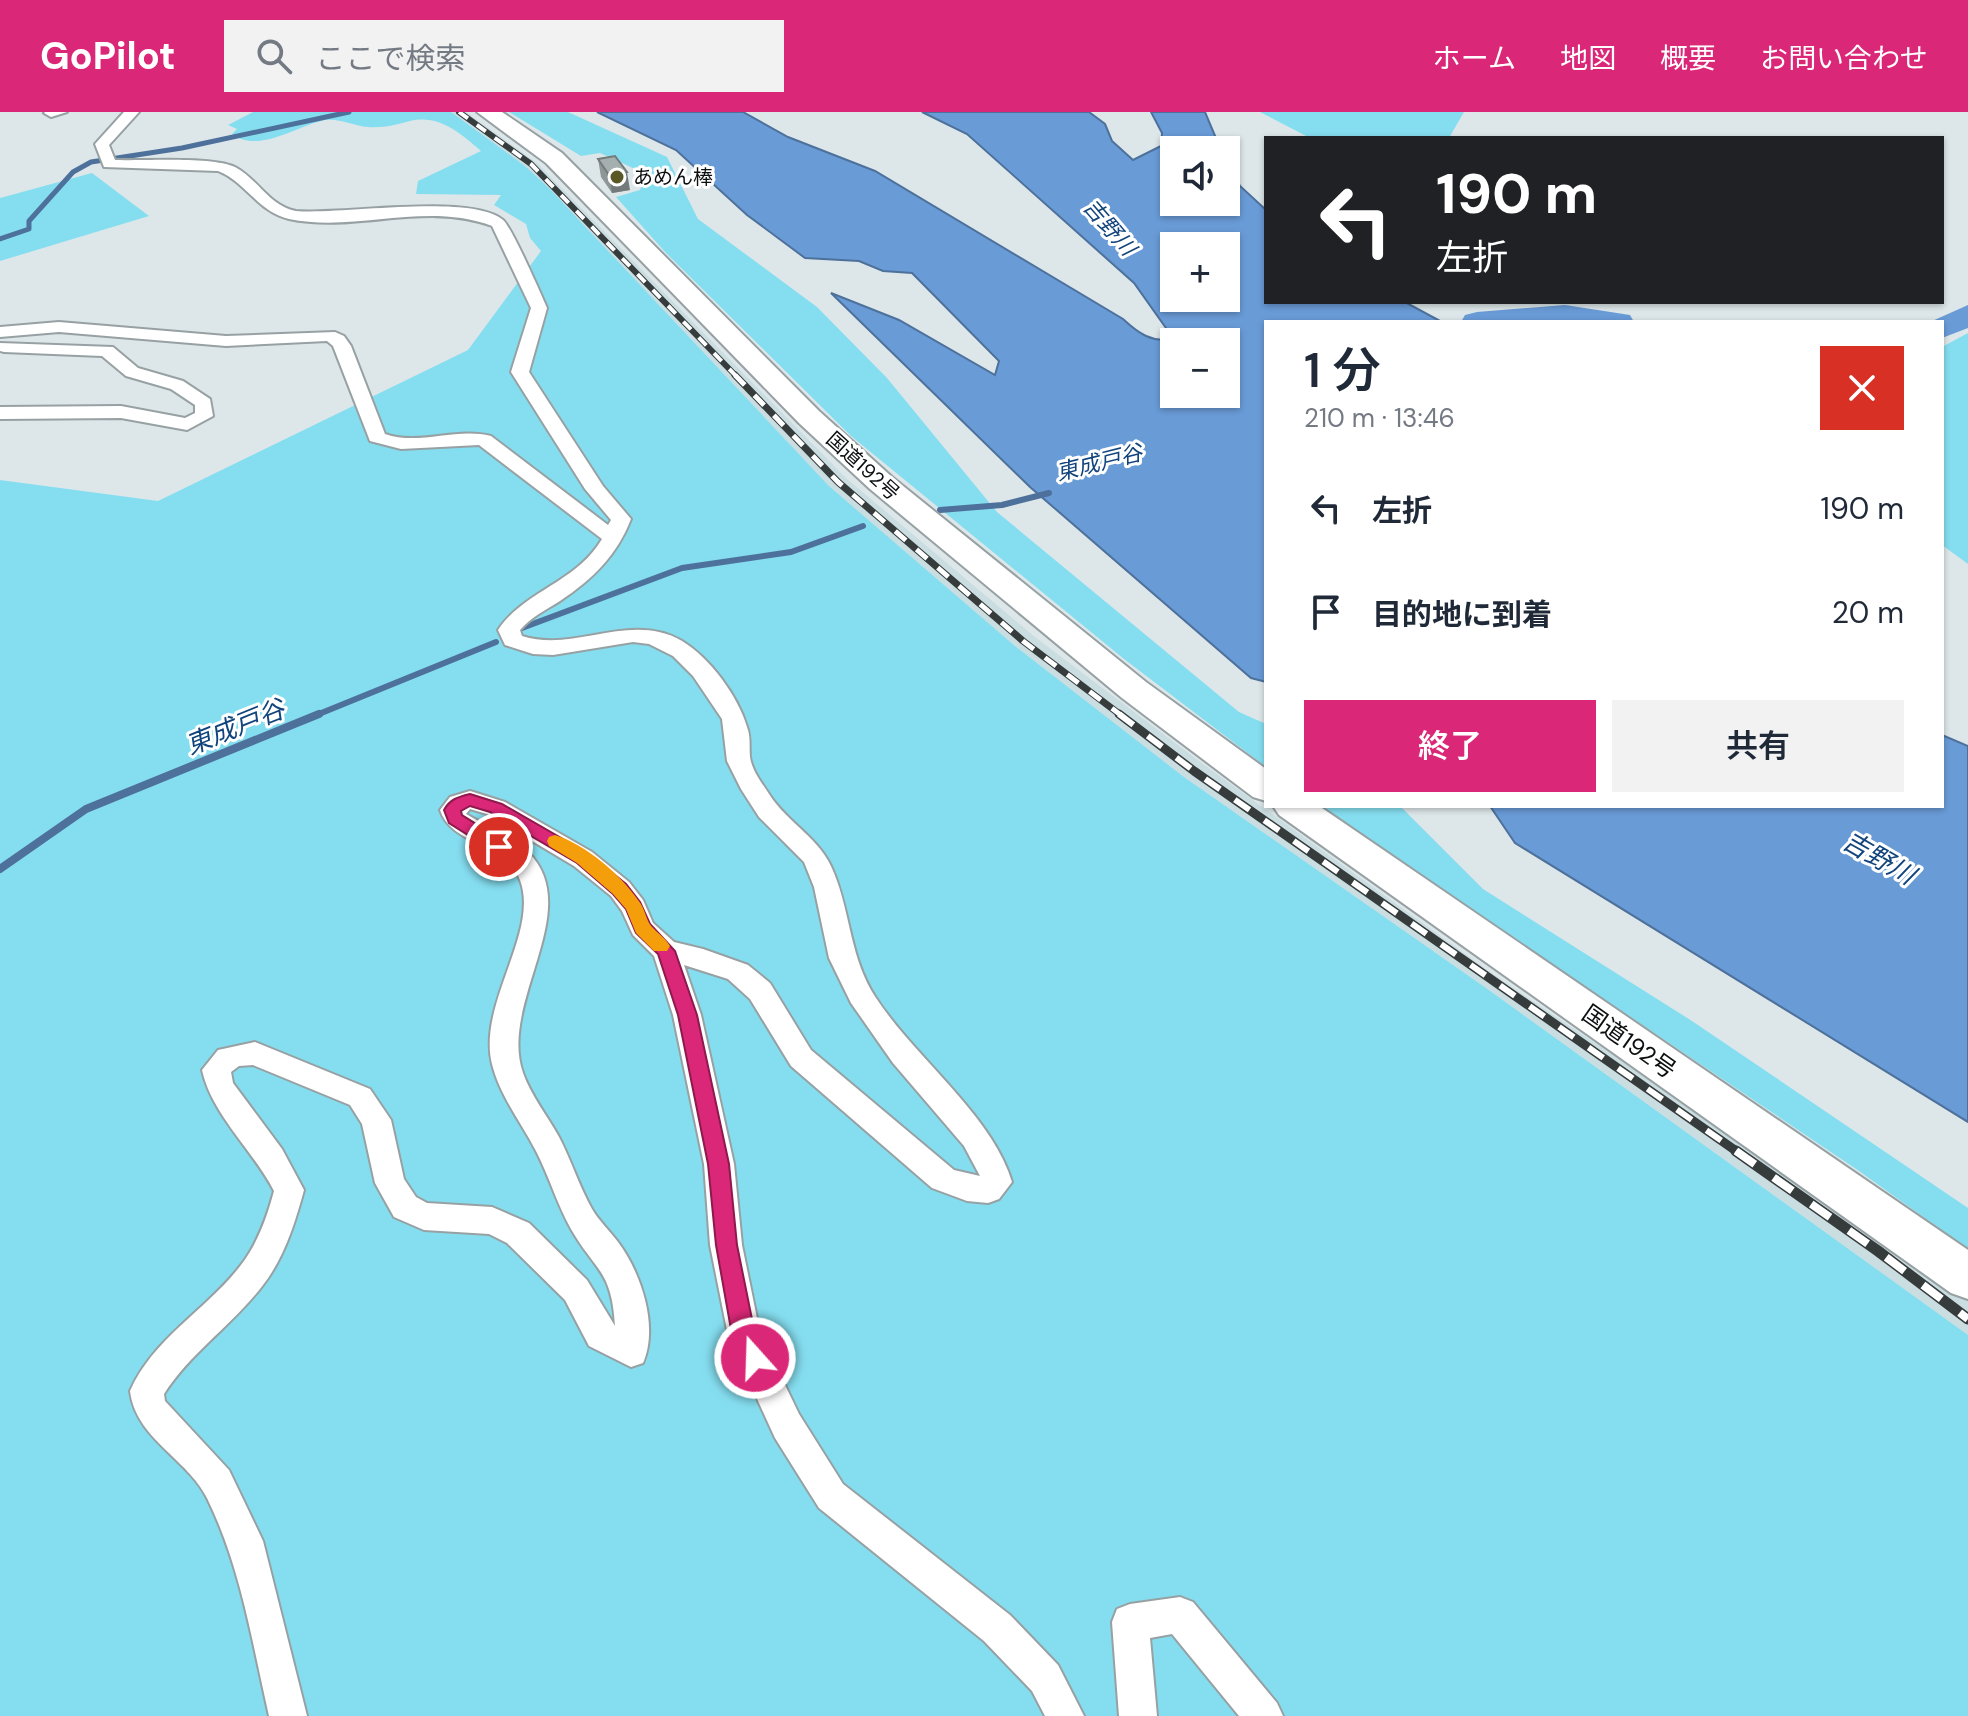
<!DOCTYPE html>
<html lang="ja">
<meta charset="utf-8">
<style>
:root{--surface:#fff;--page:#f2f2f3;--text:#1f2937;--muted:#747a83;--accent:#db2777}
body{margin:0;font-family:"DM Sans","Noto Sans JP",sans-serif;background:var(--page);color:var(--text);height:100vh;display:flex;flex-direction:column;font-size:30px;white-space:nowrap}
*{box-sizing:border-box;margin:0}
p{font-size:26px;color:var(--muted)}
.icon{flex:none;width:44px;height:44px;fill:none;stroke:currentColor;stroke-width:2;stroke-linecap:round;stroke-linejoin:round}
.map{position:relative;flex:1;overflow:hidden}
.side{position:absolute;left:1264px;top:208px;width:680px;height:488px;display:flex;flex-direction:column;background:var(--surface);border-radius:0px;box-shadow:0 2px 6px #0004}
.side>*{flex:none}
.hud{position:absolute;left:1264px;top:24px;width:680px;height:168px;border-radius:0px;box-shadow:0 2px 6px #0004;background:#202124;color:#fff;overflow:hidden}
.fabs{position:absolute;left:1160px;top:24px;display:grid;gap:16px}
.fabs a{display:grid;place-items:center;width:80px;height:80px;border-radius:0px;background:var(--surface);box-shadow:0 2px 6px #0004;font-size:40px}
.pin{position:absolute;display:grid;place-items:center;width:68px;height:68px;color:#fff;margin:-34px;border:4px solid #fff;border-radius:50%;box-shadow:0 2px 8px #0007}
.me{position:absolute;width:88px;margin:-44px;rotate:340deg;stroke-linejoin:round;filter:drop-shadow(0 0 6px #0008)}
.turn{display:flex;align-items:center;gap:28px;height:168px;padding:0 40px;font-size:36px}
.turn .icon{width:104px;height:104px;stroke-width:2.5}
.turn b{display:block;font-size:56px;line-height:68px}
.round{display:grid;place-items:center;flex:none;width:84px;height:84px;border-radius:0px;background:var(--page)}
.head{display:flex;align-items:center;justify-content:space-between;height:136px;padding:0 40px}
h1{font-size:48px;font-weight:600;line-height:60px}
.button{display:flex;gap:16px;margin-top:auto;padding:16px 40px}
.button a{flex:1;height:92px;border-radius:0px;background:var(--accent);color:#fff;font-size:32px;font-weight:600;line-height:92px;text-align:center}
.button a+a{background:var(--page);color:var(--text)}
ul{padding:0;list-style:none}
li{display:flex;align-items:center;gap:24px;height:104px;padding:0 40px}
li div{flex:1}
li b{display:block;font-size:30px}
li em{font-style:normal}
header{display:flex;align-items:center;gap:48px;box-sizing:border-box;height:112px;padding:0 40px;background:var(--accent);color:#fff}
header strong{font-size:38px}
nav{display:flex;gap:44px;margin-inline-start:auto;font-size:28px}
.search{width:560px;height:72px;background:var(--page);display:flex;align-items:center;gap:20px;box-sizing:border-box;padding:0 28px;border-radius:0px;color:var(--muted);font-size:30px}
.map>svg:first-child{display:block}
</style>
<header>
<strong>GoPilot</strong>
<div class="search"><svg class="icon" aria-label="search" viewBox="0 0 24 24"><circle cx="10" cy="10" r="6"/><path d="M15 15l6 6"/></svg>ここで検索</div>
<nav><a>ホーム</a><a>地図</a><a>概要</a><a>お問い合わせ</a></nav>
</header>
<div class="map">
<svg width="1968" height="1604" viewBox="0 0 1968 1604">
<rect width="100%" height="100%" fill="#dde7e9"/>
<polygon fill="#cadde1" points="451,0 466,0 537,51 847,367 1035,525 1203,652 1497,865 1889,1129 1968,1188 1968,1223 1486,876 1184,665 1015,534 829,374 549,76 525,54"/>
<g fill="#85def0">
<path d="M253 0H451L458 5 525 54 549 76 829 374 1015 534 1184 665 1486 876 1968 1223V1604H0V368L158 389 468 238 541 139 530 126 526 112 494 93 501 83 416 82 418 69 481 39C460 21 439 2 410 9 395 13 384 16 368 15 354 14 339 6 325 8 296 14 259 42 232 22L237 17 228 13Z"/>
<polygon points="509,0 568,0 667,45 698,107 817,195 887,266 997,400 1239,600 1266,612 1266,655 1124,547 851,324 666,141 616,85 640,78 646,62 600,41 581,44"/>
<polygon points="1260,0 1464,0 1449,26 1310,26"/>
<polygon points="92,61 149,104 0,149 0,86"/>
<polygon points="1968,221 1968,452 1942,433 1942,235"/>
<polygon points="1317,694 1400,694 1483,777 1692,909 1968,1096 1968,1137 1859,1059"/>
</g>
<g fill="#699bd7" stroke="#4d719b" stroke-width="2" fill-rule="evenodd">
<path d="M597 0H743L788 25 875 59 1123 207C1138 221 1153 232 1173 226L1134 171 967 22 922 0H1089L1105 12 1112 29 1133 48 1161 34 1162 21 1151 0H1205L1221 38H1174V90H1226V47L1240 74 1266 98V190H1405L1440 209 1266 210V570L1251 566 1030 375 831 181 899 208 995 263 999 249 912 161 883 159 859 149 805 146 747 103 676 38ZM1226 134V186H1174V134ZM1174 230H1226V282H1174Z"/>
<polygon points="1942,623 1968,634 1968,1010 1515,731 1490,694 1942,694"/>
</g>
<g fill="none" stroke-linecap="round" stroke-linejoin="round">
<polyline stroke="#4d719b" stroke-width="5" points="0,127 29,117 29,109 73,60 91,50 182,36 349,0"/>
<g stroke="#4d719b" stroke-width="6">
<polyline points="940,398 1002,393 1049,381"/>
<polyline points="522,516 682,456 791,440 863,414"/>
<polyline points="314,604 496,530"/>
</g>
<polyline stroke="#4d719b" stroke-width="8" points="0,757 86,697 319,602"/>
<g fill="#699bd7" fill-rule="evenodd">
<polygon points="1565,193 1630,203 1634,210 1461,210 1465,203 1477,200"/>
<polygon points="1968,193 1968,216 1942,226 1942,210 1930,210"/>
</g>
<defs>
<g id="minor">
<polygon points="67,0 51,5 44,1 45,0"/>
<path d="M124 0H139L109 33 115 48C144 49 211 44 235 55 258 67 269 94 296 99 341 103 471 81 503 108 511 114 541 182 547 196L529 260 603 374 631 407C617 443 593 467 560 489 546 498 531 505 520 518L522 524C575 541 630 499 682 529 710 546 738 584 747 615 751 625 749 635 750 645 752 659 762 671 769 682 788 712 821 726 834 761 851 803 850 847 876 886 916 947 992 1003 1012 1070L999 1087 988 1091 967 1089 932 1076 791 954 750 887 728 867 684 853 701 903 734 1052 742 1133 760 1221 799 1302 843 1372 1010 1503 1058 1553 1084 1604H1045L1032 1579 984 1529 819 1396 775 1326 728 1223 710 1133 704 1052 673 903 654 844 633 823 622 799 611 784 574 754 487 702 470 697 466 702C486 714 511 723 528 740 586 797 498 891 523 961 531 984 547 1003 559 1025 571 1048 579 1074 592 1097 599 1109 610 1119 618 1130 641 1161 659 1214 643 1251L631 1255 589 1234 565 1188 507 1131 489 1122 424 1118 394 1105 375 1071 362 1012 350 993 253 953 239 954 231 960 233 971 282 1037 304 1078C295 1111 284 1146 263 1173 233 1213 191 1240 164 1282L165 1289 229 1358 263 1429 307 1604H269C252 1530 241 1455 207 1386 187 1346 136 1327 130 1279 154 1225 207 1198 241 1153 258 1131 267 1105 274 1079 253 1038 212 1003 202 958L218 938 255 930 370 977 391 1008 404 1067 416 1085 427 1091 492 1095 529 1111 587 1168 615 1214C612 1158 595 1159 571 1117 557 1092 549 1064 536 1039 521 1010 500 984 492 952 477 892 540 820 520 768 506 731 451 733 440 698L450 685 470 679 505 690 592 740 629 770 643 788 653 811 674 830 703 837 748 853 770 871 811 938 954 1058 980 1064 964 1034 893 951 851 891 829 846 814 775 804 750 759 705 741 677 727 649 722 607 693 564 673 544 649 532 633 530 553 543 533 542 505 533 498 518C524 479 577 470 602 427L479 333 401 337 370 329 333 234 327 229 226 234 59 220 0 225V215L59 210 226 224 335 220 344 224 351 234 385 322C419 334 456 315 491 324L608 413 611 408 585 377 511 260 531 196 492 114C425 89 356 121 289 107 258 100 246 70 218 59L104 55 95 32Z"/>
<polygon points="0,231 113,235 138,256 183,269 210,287 213,304 187,318 121,306 0,307 0,295 121,294 185,306 195,301 195,293 171,277 126,264 102,244 4,240 0,239"/>
<polygon points="1180,1485 1193,1490 1277,1591 1283,1604 1239,1604 1172,1522 1150,1526 1157,1604 1119,1604 1112,1510 1117,1497 1130,1492"/>
</g>
<g id="highway">
<polygon points="477,0 502,0 562,41 819,299 892,365 1146,570 1266,657 1266,689 1253,685 1122,586 870,377 799,311 546,51"/>
<polygon points="1273,694 1319,694 1968,1138 1968,1187 1951,1181 1279,703"/>
</g>
</defs>
<use href="#minor" stroke="#97a1a3" stroke-width="4"/>
<use href="#highway" stroke="#97a1a3" stroke-width="4"/>
<use href="#minor" fill="#fff" fill-rule="evenodd"/>
<use href="#highway" fill="#fff" fill-rule="evenodd"/>
<defs>
<polyline id="rail-far3" points="459,0 531,52 737,265"/>
<polyline id="rail-far2" points="735,263 838,370 1023,529 1122,604"/>
<polyline id="rail-far1" points="1119,602 1194,659 1739,1041"/>
<polyline id="rail" points="1736,1039 1878,1139 1968,1207"/>
</defs>
<use href="#rail-far3" stroke="#363b3c" stroke-width="6"/>
<use href="#rail-far2" stroke="#363b3c" stroke-width="7"/>
<use href="#rail-far1" stroke="#363b3c" stroke-width="9"/>
<use href="#rail" stroke="#363b3c" stroke-width="11"/>
<use href="#rail-far3" stroke="#fff" stroke-width="4" stroke-dasharray="11" stroke-linecap="butt"/>
<use href="#rail-far2" stroke="#fff" stroke-width="5" stroke-dasharray="14" stroke-linecap="butt"/>
<use href="#rail-far1" stroke="#fff" stroke-width="6" stroke-dasharray="18" stroke-linecap="butt"/>
<use href="#rail" stroke="#fff" stroke-width="8" stroke-dasharray="23" stroke-linecap="butt"/>
</g>
<polygon fill="#8e9696" points="598,47 630,78 612,81 601,65"/>
<polygon fill="#747a7a" points="627,60 630,78 612,81 609,63"/>
<polygon fill="#a5afaf" stroke="#747a7a" stroke-width="2" points="615,44 627,60 609,63 598,47"/>
<path fill="#db2777" stroke="#8e194d" stroke-width="2" d="M470 682 502 692 589 742 626 772 640 790 650 812 675 839 697 903 729 1052 737 1133 755 1222 766 1246 763 1254 755 1257 747 1254 732 1223 716 1133 708 1052 678 903 658 842 636 821 626 797 613 782 577 751 490 700 470 694 461 699 462 703 505 730 508 735 505 739H493L449 711 444 698C450 687 458 685 470 682Z"/>
<path fill="#f59e0b" d="M555 723C585 732 621 763 638 788 644 795 645 803 649 811 654 819 664 824 670 834L667 839H654L636 821 626 797 613 782 577 751 549 734 547 729 549 725Z"/>
<circle fill="#5a5926" stroke="#fff" stroke-width="3" cx="617" cy="65" r="8"/>
<g text-anchor="middle" stroke-width="6" stroke-linejoin="round" paint-order="stroke">
<g font-size="20" fill="#0c0f10" stroke="#fff" text-anchor="start">
<text x="633" y="72">あめん棒</text>
</g>
<g font-size="20" fill="#0c0f10" stroke="#fff">
<text transform="translate(863 354) rotate(42)" y="7">国道192号</text>
</g>
<g font-size="22" font-style="italic" fill="#11447c" stroke="#fff">
<text transform="translate(1110 115) rotate(49)" y="8">吉野川</text>
<text transform="translate(1099 350) rotate(-14)" y="8">東成戸谷</text>
</g>
<g font-size="24" fill="#0c0f10" stroke="#fff">
<text transform="translate(1629 930) rotate(35)" y="8">国道192号</text>
</g>
<g font-size="26" font-style="italic" fill="#11447c" stroke="#fff">
<text transform="translate(235 615) rotate(-22)" y="9">東成戸谷</text>
<text transform="translate(1879 746) rotate(30)" y="9">吉野川</text>
</g>
</g>
</svg>
<div class="fabs">
<a><svg class="icon" aria-label="sound" viewBox="0 0 24 24"><path d="M4 9h4l5-4v14l-5-4H4zM17 9q2 3 0 6"/></svg></a>
<a>+</a>
<a>−</a>
</div>
<div class="pin" style="left:499px;top:735px;background:#d93025"><svg class="icon" aria-label="arrive" viewBox="0 0 24 24"><path d="M6 21V4h12l-3 4 3 4H6"/></svg></div>
<svg class="me" style="left:755px;top:1246px" viewBox="-20 -20 40 40"><circle r="17" fill="#db2777" stroke="#fff" stroke-width="3"/><path d="M0-11L8 9 0 5-8 9z" fill="#fff"/></svg>
<div class="hud">
<div class="turn"><svg class="icon" aria-label="left" viewBox="0 0 24 24"><path d="M17 20v-9H6M10 6l-5 5 5 5"/></svg><div><b>190 m</b>左折</div></div>
</div>
<section class="side">
<div class="head"><div><h1>1 分</h1><p>210 m · 13:46</p></div><a class="round" style="background:#d93025;color:#fff"><svg class="icon" aria-label="close" viewBox="0 0 24 24"><path d="M6 6l12 12M18 6L6 18"/></svg></a></div>
<ul>
<li><svg class="icon" aria-label="left" viewBox="0 0 24 24"><path d="M17 20v-9H6M10 6l-5 5 5 5"/></svg><div><b>左折</b></div><em>190 m</em></li>
<li><svg class="icon" aria-label="arrive" viewBox="0 0 24 24"><path d="M6 21V4h12l-3 4 3 4H6"/></svg><div><b>目的地に到着</b></div><em>20 m</em></li>
</ul>
<div class="button"><a>終了</a><a>共有</a></div>
</section>
</div>
